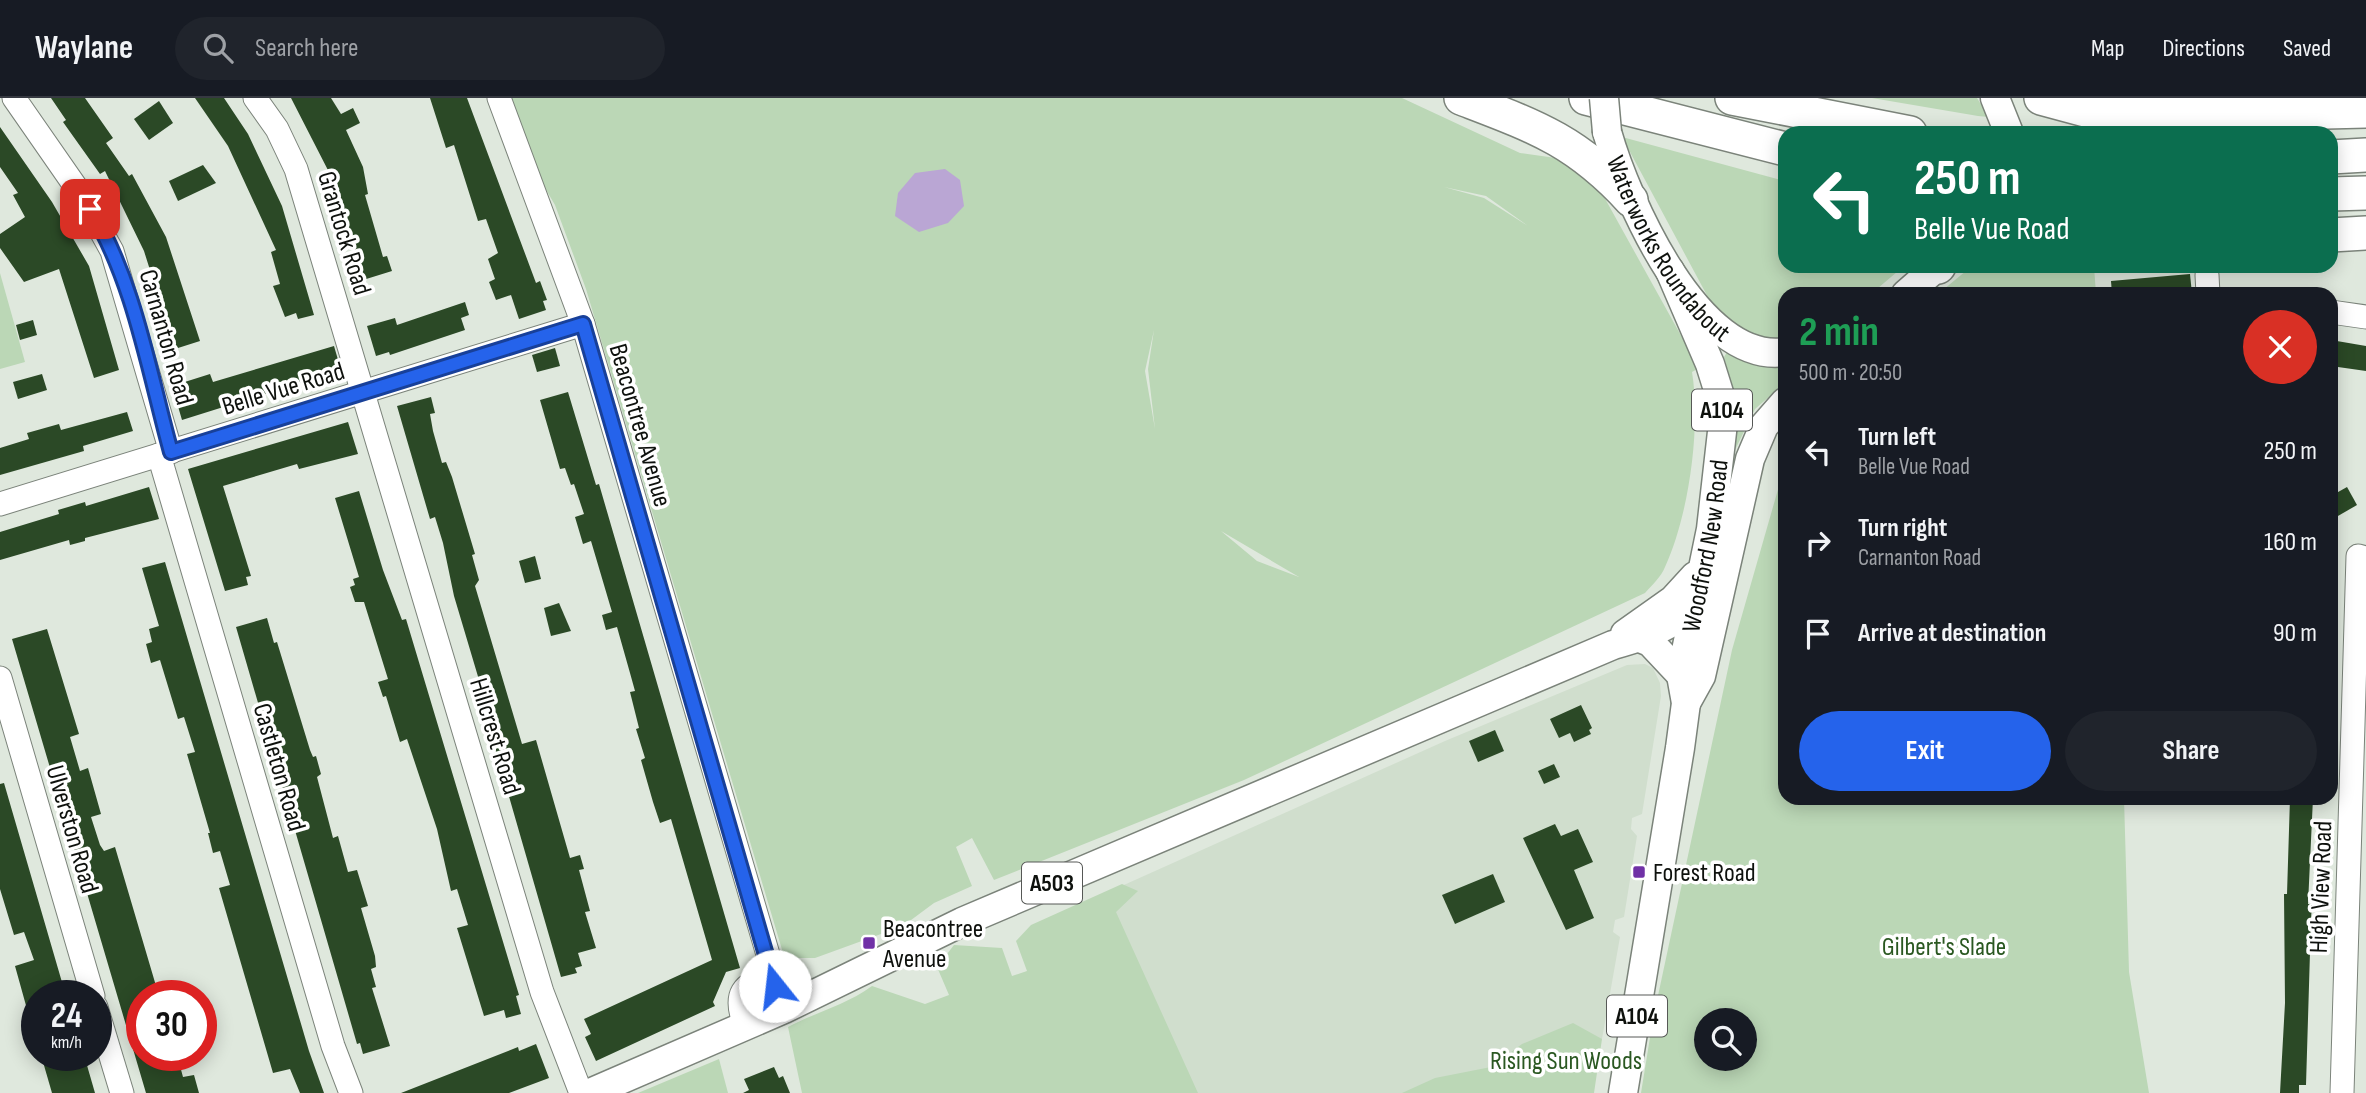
<!DOCTYPE html>
<meta charset="utf-8">
<style>
:root{--surface:#171b24;--page:#20242c;--text:#f1f3f6;--muted:#9ea1a6;--line:#363941;--accent:#2563eb}
body{margin:0;font-family:"Sofia Sans Condensed",sans-serif;background:var(--page);color:var(--text);height:100vh;display:flex;flex-direction:column;font-size:26px;white-space:nowrap}
*{box-sizing:border-box;margin:0}
p{font-size:23px;color:var(--muted)}
.icon{flex:none;width:38px;height:38px;fill:none;stroke:currentColor;stroke-width:2;stroke-linecap:round;stroke-linejoin:round}
.map{position:relative;flex:1;overflow:hidden}
.drawer{position:absolute;left:1778px;top:189px;width:560px;height:518px;display:flex;flex-direction:column;background:var(--surface);border-radius:21px;box-shadow:0 4px 18px #0003}
.drawer>*{flex:none}
.guide{position:absolute;left:1778px;top:28px;width:560px;height:147px;border-radius:21px;box-shadow:0 4px 18px #0003;background:#0b6e4f;color:#fff;overflow:hidden}
.fabs{position:absolute;left:1694px;top:910px;display:grid;gap:14px}
.fabs a{display:grid;place-items:center;width:63px;height:63px;border-radius:50%;background:var(--surface);box-shadow:0 4px 18px #0003;font-size:35px}
.speed{position:absolute;left:21px;top:882px;display:flex;gap:14px;font-size:35px;font-weight:700;text-align:center}
.speed>*{display:grid;place-content:center;width:91px;height:91px;border-radius:50%;background:var(--surface);box-shadow:0 4px 18px #0003;line-height:1}
.speed small{font-size:18px;font-weight:400}
.speed .limit{border:10px solid #d22;background:#fff;color:#111}
.pin{position:absolute;display:grid;place-items:center;width:60px;height:60px;color:#fff;margin:-30px;border-radius:14px;box-shadow:0 4px 10px #0006}
.me{position:absolute;width:77px;margin:-38px;rotate:344deg;stroke-linejoin:round;filter:drop-shadow(0 0 5px #0008)}
.turn{display:flex;align-items:center;gap:24px;height:147px;padding:0 21px;font-size:32px}
.turn .icon{width:91px;height:91px;stroke-width:2.5}
.turn b{display:block;font-size:49px;line-height:60px}
.round{display:grid;place-items:center;flex:none;width:74px;height:74px;border-radius:37px;background:var(--page)}
.summary{display:flex;align-items:center;justify-content:space-between;height:119px;padding:0 21px}
h1{font-size:42px;font-weight:700;line-height:52px;color:#1e9e55}
.button{display:flex;gap:14px;margin-top:auto;padding:14px 21px}
.button a{flex:1;height:80px;border-radius:42px;background:var(--accent);color:#fff;font-size:28px;font-weight:700;line-height:80px;text-align:center}
.button a+a{background:var(--page);color:var(--text)}
ul{padding:0;list-style:none}
li{display:flex;align-items:center;gap:21px;height:91px;padding:0 21px}
li div{flex:1}
li b{display:block;font-size:26px}
li em{font-style:normal}
header{display:flex;align-items:center;gap:42px;box-sizing:border-box;height:98px;padding:0 35px;background:var(--surface);border-bottom:2px solid var(--line)}
header strong{font-size:33px}
nav{display:flex;gap:38px;margin-inline-start:auto;font-size:24px}
.search{width:490px;height:63px;background:var(--page);display:flex;align-items:center;gap:18px;box-sizing:border-box;padding:0 24px;border-radius:38px;color:var(--muted);font-size:26px}
.map>svg:first-child{display:block}
</style>
<header>
<strong>Waylane</strong>
<div class="search"><svg class="icon" aria-label="search" viewBox="0 0 24 24"><circle cx="10" cy="10" r="6"/><path d="M15 15l6 6"/></svg>Search here</div>
<nav><a>Map</a><a>Directions</a><a>Saved</a></nav>
</header>
<div class="map">
<svg width="2366" height="995" viewBox="0 0 2366 995">
<rect width="100%" height="100%" fill="#dfe8dd"/>
<polygon fill="#d0decd" points="1645,566 1653,570 1660,585 1661,598 1642,716 1632,720 1631,731 1637,738 1624,819 1615,822 1613,834 1620,839 1602,941 1480,995 1136,995 1057,817 1445,643 1627,567"/>
<g fill="#bbd7b6" fill-rule="evenodd">
<path d="M510 0H1402L1520 55 1577 63 1603 97 1699 270 1692 274C1701 329 1689 417 1665 469 1661 479 1652 487 1645 495L1244 682 994 782 972 740 956 749 972 788 934 805 903 828 815 860H795L783 855 586 191 555 107 538 78ZM1444 89 1486 98 1528 128 1484 100ZM1154 232 1148 271 1155 331 1145 273ZM1221 433 1299 479 1257 463Z"/>
<polygon points="1872,0 1977,0 1989,19 1978,18"/>
<path d="M1622 39 1785 83V168H1904L1871 196H1785V242C1747 237 1734 233 1710 203Z"/>
<polygon points="1972,168 2094,168 2096,196 1938,196"/>
<polygon points="0,175 25,264 0,271"/>
<polygon points="1729,251 1785,264 1785,285 1755,311 1734,354 1738,309 1724,259"/>
<path d="M1785 367V700H2124L2129 874 2149 995H1641L1653 921 1732 552ZM1706 922H1745V961H1706Z"/>
<path d="M1122 786 1138 793 1116 814 1198 995H802L788 929C816 914 846 907 872 888L925 906 949 897 937 869 954 847 1002 850 1012 878 1027 873 1016 843 1031 827Z"/>
<polygon points="1573,925 1602,941 1594,995 1402,995 1435,980 1491,969 1522,946"/>
<polygon points="719,961 728,995 638,995"/>
</g>
<polygon fill="#baa6d4" points="945,71 960,82 964,108 948,125 919,134 895,118 898,95 915,75"/>
<g fill="#2b4926">
<polygon points="51,0 85,0 113,40 106,45 129,78 132,76 166,139 200,243 178,250 173,245 144,153 105,73 100,76 63,24 66,22"/>
<polygon points="195,0 224,0 248,36 282,108 314,217 298,221 296,215 285,219 273,188 280,186 271,154 276,152 228,48"/>
<polygon points="291,0 331,0 341,16 353,10 360,25 346,32 363,69 368,96 365,97 383,159 387,158 392,173 363,182 332,80"/>
<polygon points="430,0 467,0 536,185 540,183 547,202 543,203 546,212 519,221 511,197 496,202 489,184 495,181 488,161 498,155 486,121 478,123 454,47 446,50"/>
<polygon points="159,3 173,25 149,42 134,21"/>
<polygon points="0,29 52,104 89,168 119,272 94,280 59,171 24,184 0,150 0,136 25,119 13,97 18,95 0,69"/>
<polygon points="203,67 216,85 178,103 169,83"/>
<polygon points="2190,176 2192,196 2112,196 2111,183"/>
<polygon points="465,204 469,217 461,220 465,232 390,257 389,254 376,258 367,228 395,220 397,227"/>
<polygon points="33,222 37,237 20,242 16,227"/>
<polygon points="2331,242 2366,248 2366,273 2331,268"/>
<polygon points="334,248 341,272 182,322 172,288 210,276 213,284"/>
<polygon points="555,250 560,268 537,274 532,257"/>
<polygon points="42,276 47,292 18,301 13,284"/>
<polygon points="568,294 596,387 599,386 740,870 726,874 713,904 715,908 596,963 585,939 591,936 584,921 712,862 671,721 660,725 653,704 641,662 645,660 636,631 639,630 630,594 635,593 630,575 617,529 606,532 602,517 612,514 591,443 583,446 575,419 584,416 574,386 571,387 565,370 560,371 540,302"/>
<polygon points="431,299 435,315 430,316 433,333 442,365 446,364 452,379 475,456 472,457 479,482 475,488 522,646 536,642 570,760 580,757 584,771 579,772 590,813 585,814 596,850 578,855 582,868 575,870 577,875 561,879 495,650 499,649 454,498 443,445 435,419 430,421 397,308"/>
<polygon points="127,314 133,333 83,348 84,353 0,377 0,350 29,341 27,335 59,326 61,332"/>
<polygon points="348,324 358,356 299,371 297,366 223,388 251,478 246,479 248,487 225,493 188,371"/>
<polygon points="149,389 159,421 85,440 85,443 70,447 69,442 0,462 0,434 59,416 58,412 85,404 86,408"/>
<polygon points="2347,389 2357,407 2331,422 2331,398"/>
<polygon points="359,393 383,472 402,522 406,521 519,897 516,898 521,916 506,920 504,912 484,918 457,830 468,827 457,791 451,793 437,731 407,641 400,644 386,598 383,599 378,584 388,581 364,504 355,504 350,489 355,487 353,481 359,479 335,400"/>
<polygon points="535,458 541,481 525,485 519,463"/>
<polygon points="165,464 309,953 324,995 300,995 290,971 273,975 219,790 230,787 220,753 213,755 208,735 210,735 187,656 195,654 184,619 178,621 160,562 151,565 146,546 152,544 149,531 159,528 142,470"/>
<polygon points="559,505 571,533 551,538 544,510"/>
<polygon points="267,520 274,545 277,544 310,652 313,659 316,658 321,676 317,679 333,740 338,738 348,774 357,772 368,808 361,810 375,858 376,869 371,871 376,889 372,890 390,948 363,956 360,945 357,946 236,529"/>
<polygon points="47,531 79,636 70,639 80,673 88,670 101,716 91,719 100,747 104,753 115,749 159,898 142,898 142,957 177,957 183,979 194,977 199,995 146,995 12,541"/>
<polygon points="1581,607 1592,630 1589,632 1591,636 1574,644 1570,635 1559,640 1550,621"/>
<polygon points="1495,632 1504,653 1478,664 1469,643"/>
<polygon points="1554,666 1560,679 1544,686 1538,673"/>
<polygon points="4,685 66,898 37,898 37,929 32,929 15,868 34,862 24,834 14,837 0,791 0,686"/>
<polygon points="2290,700 2313,700 2308,806 2312,806 2311,821 2306,987 2299,987 2299,995 2280,995 2285,905 2284,796 2287,796"/>
<polygon points="1555,726 1561,738 1578,731 1593,764 1574,772 1594,820 1566,832 1523,740"/>
<polygon points="1493,776 1505,804 1455,826 1442,797"/>
<polygon points="536,946 549,980 509,995 401,995 518,949 519,953"/>
<polygon points="41,957 84,957 95,995 52,995"/>
<polygon points="774,969 779,980 783,978 790,995 743,995 749,992 744,981"/>
</g>
<g fill="none" stroke-linecap="round" stroke-linejoin="round">
<defs>
<g id="minor">
<polyline points="14,0 80,95 112,153 171,354"/>
<polyline points="255,0 277,31 296,71 542,894 581,995"/>
<polyline points="499,0 583,226 784,911"/>
<polyline points="2207,177 2208,196"/>
<polyline points="2331,214 2366,219"/>
<polyline points="159,357 333,948 351,995"/>
<polyline points="0,406 583,226"/>
<polyline points="0,580 93,898"/>
<polyline points="96,909 122,995"/>
<path d="M745 927C733 896 742 886 772 876"/>
<polyline points="2342,995 2358,458 2366,460"/>
</g>
<g id="major">
<polyline points="1995,0 2009,35"/>
<path id="s1" d="M1607 34C1626 101 1698 267 1785 254"/>
<polyline points="1906,196 1938,168"/>
<polyline points="1625,536 1673,502 1695,478"/>
<polyline points="1640,540 1650,544 1681,577"/>
<polyline points="1686,605 1701,578 1750,361 1764,328 1785,304"/>
<path d="M590 995 784 911 962 824 1613 547C1669 532 1679 522 1721 482"/>
<path id="s2" d="M1623 995 1680 650 1686 605 1681 577 1711 431 1723 325 1720 298 1710 266 1670 173"/>
</g>
<g id="highway">
<path d="M1461 0C1534 28 1576 42 1631 102"/>
<polyline points="1586,0 1785,51"/>
<polyline points="1732,0 1910,35"/>
<polyline points="2041,0 2093,14 2243,16 2366,13"/>
<polyline points="2331,59 2366,57"/>
<polyline points="2331,96 2366,95"/>
<polyline points="2331,137 2366,135"/>
<polyline points="1938,169 1939,168"/>
</g>
</defs>
<use href="#minor" stroke="#7b837a" stroke-width="25"/>
<use href="#major" stroke="#7b837a" stroke-width="31"/>
<use href="#highway" stroke="#7b837a" stroke-width="36"/>
<use href="#minor" stroke="#fff" stroke-width="23"/>
<use href="#major" stroke="#fff" stroke-width="28"/>
<use href="#highway" stroke="#fff" stroke-width="33"/>
<defs>
<polyline id="major-bridge" points="1604,0 1607,34"/>
</defs>
<use href="#major-bridge" stroke="#7b837a" stroke-width="31" stroke-linecap="butt"/>
<use href="#major-bridge" stroke="#fff" stroke-width="28"/>
</g>
<g fill="none" stroke-linecap="round" stroke-linejoin="round">
<defs>
<path id="route" d="M90 111C134 182 149 274 171 354L583 226 775 888"/>
</defs>
<use href="#route" stroke="#184099" stroke-width="18"/>
<use href="#route" stroke="#2563eb" stroke-width="12"/>
</g>
<g fill="#7031a6" stroke="#fff" stroke-width="2.5">
<rect x="1632" y="767" width="14" height="14" rx="3.5"/>
<rect x="862" y="838" width="14" height="14" rx="3.5"/>
</g>
<g text-anchor="middle" stroke-width="7" stroke-linejoin="round" paint-order="stroke">
<g fill="#fff" stroke="#565856" stroke-width="2">
<rect x="1692" y="291.5" width="60" height="41" rx="5"/>
<rect x="1022" y="764.5" width="60" height="41" rx="5"/>
<rect x="1607" y="897.5" width="60" height="41" rx="5"/>
</g>
<g font-size="24" font-weight="bold" fill="#0e110d">
<text x="1722" y="320">A104</text>
<text x="1052" y="793">A503</text>
<text x="1637" y="926">A104</text>
</g>
<g font-size="26" fill="#0e110d" stroke="#fff">
<text transform="translate(345 135) rotate(73)" y="9">Grantock Road</text>
<text dy="9" stroke="none"><textPath href="#s1" startOffset="133">Waterworks Roundabout</textPath></text>
<text transform="translate(167 239) rotate(74)" y="9">Carnanton Road</text>
<text transform="translate(283 290) rotate(-17)" y="9">Belle Vue Road</text>
<text transform="translate(641 327) rotate(74)" y="9">Beacontree Avenue</text>
<text dy="9" stroke="none"><textPath href="#s2" startOffset="555">Woodford New Road</textPath></text>
<text transform="translate(496 638) rotate(73)" y="9">Hillcrest Road</text>
<text transform="translate(280 669) rotate(74)" y="9">Castleton Road</text>
<text transform="translate(73 731) rotate(74)" y="9">Ulverston Road</text>
<text transform="translate(2320 789) rotate(-88)" y="9">High View Road</text>
</g>
<g font-size="26" fill="#0e110d" stroke="#fff" text-anchor="start">
<text x="1653" y="783">Forest Road</text>
<text x="883" y="839">Beacontree<tspan x="883" dy="30">Avenue</tspan></text>
</g>
<g font-size="26" fill="#2a5821" stroke="#fff">
<text x="1944" y="857">Gilbert's Slade</text>
<text x="1566" y="971">Rising Sun Woods</text>
</g>
</g>
</svg>
<div class="fabs">
<a><svg class="icon" aria-label="search" viewBox="0 0 24 24"><circle cx="10" cy="10" r="6"/><path d="M15 15l6 6"/></svg></a>
</div>
<div class="speed"><div>24<small>km/h</small></div><div class="limit">30</div></div>
<div class="pin" style="left:90px;top:111px;background:#d93025"><svg class="icon" aria-label="arrive" viewBox="0 0 24 24"><path d="M6 21V4h12l-3 4 3 4H6"/></svg></div>
<svg class="me" style="left:775px;top:888px" viewBox="-20 -20 40 40"><circle r="19" fill="#fff"/><path d="M0-13L10 11 0 6-10 11z" fill="#2563eb"/></svg>
<div class="guide">
<div class="turn"><svg class="icon" aria-label="left" viewBox="0 0 24 24"><path d="M17 20v-9H6M10 6l-5 5 5 5"/></svg><div><b>250 m</b>Belle Vue Road</div></div>
</div>
<section class="drawer">
<div class="summary"><div><h1>2 min</h1><p>500 m · 20:50</p></div><a class="round" style="background:#d93025;color:#fff"><svg class="icon" aria-label="close" viewBox="0 0 24 24"><path d="M6 6l12 12M18 6L6 18"/></svg></a></div>
<ul>
<li><svg class="icon" aria-label="left" viewBox="0 0 24 24"><path d="M17 20v-9H6M10 6l-5 5 5 5"/></svg><div><b>Turn left</b><p>Belle Vue Road</p></div><em>250 m</em></li>
<li><svg class="icon" aria-label="right" viewBox="0 0 24 24"><path d="M7 20v-9h11M14 6l5 5-5 5"/></svg><div><b>Turn right</b><p>Carnanton Road</p></div><em>160 m</em></li>
<li><svg class="icon" aria-label="arrive" viewBox="0 0 24 24"><path d="M6 21V4h12l-3 4 3 4H6"/></svg><div><b>Arrive at destination</b></div><em>90 m</em></li>
</ul>
<div class="button"><a>Exit</a><a>Share</a></div>
</section>
</div>
